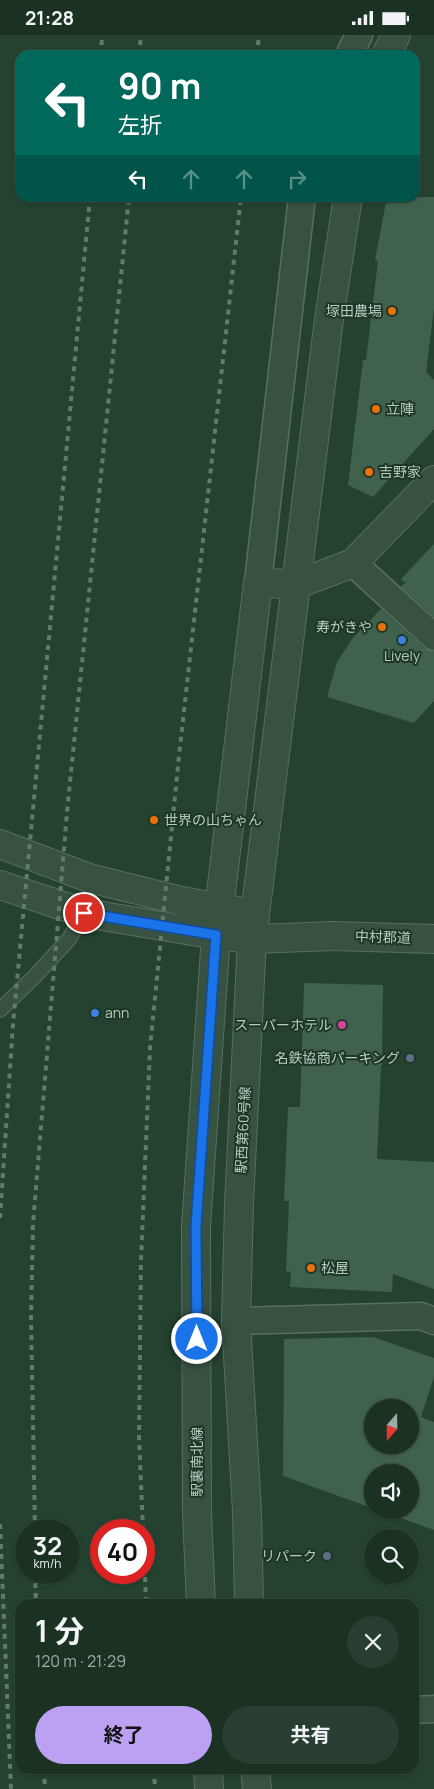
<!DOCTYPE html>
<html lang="ja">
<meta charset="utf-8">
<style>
:root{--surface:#1b3223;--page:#283e30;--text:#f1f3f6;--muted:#a0aaa6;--line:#394d41;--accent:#bca0f2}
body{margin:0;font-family:Manrope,"Noto Sans JP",sans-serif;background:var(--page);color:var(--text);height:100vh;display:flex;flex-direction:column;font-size:19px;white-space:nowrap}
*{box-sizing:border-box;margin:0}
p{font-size:16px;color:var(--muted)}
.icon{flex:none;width:28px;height:28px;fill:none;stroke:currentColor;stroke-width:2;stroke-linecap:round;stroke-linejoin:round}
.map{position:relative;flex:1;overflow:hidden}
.side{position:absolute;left:15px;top:1564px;width:404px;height:175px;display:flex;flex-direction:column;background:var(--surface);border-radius:15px;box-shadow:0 1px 4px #0004,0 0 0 1px var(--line)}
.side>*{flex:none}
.hud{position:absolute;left:15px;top:15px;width:405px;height:152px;border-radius:15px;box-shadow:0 1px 4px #0004,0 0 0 1px var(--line);background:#00695c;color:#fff;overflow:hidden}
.needle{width:32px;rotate:200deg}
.fabs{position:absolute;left:364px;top:1364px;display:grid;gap:10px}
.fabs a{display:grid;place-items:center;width:55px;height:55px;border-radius:50%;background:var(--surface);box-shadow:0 1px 4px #0004,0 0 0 1px var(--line);font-size:25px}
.speed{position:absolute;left:15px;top:1484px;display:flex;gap:10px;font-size:25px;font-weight:700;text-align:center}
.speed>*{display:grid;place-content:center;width:65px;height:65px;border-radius:50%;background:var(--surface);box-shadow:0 1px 4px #0004,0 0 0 1px var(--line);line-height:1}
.speed small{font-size:12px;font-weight:400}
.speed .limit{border:8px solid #d22;background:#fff;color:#111}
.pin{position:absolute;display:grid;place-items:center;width:42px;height:42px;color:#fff;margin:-21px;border:2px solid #fff;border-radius:50%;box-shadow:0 1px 5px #0007}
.me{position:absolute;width:55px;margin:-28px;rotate:0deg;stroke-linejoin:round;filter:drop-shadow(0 0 4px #0008)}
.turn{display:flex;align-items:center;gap:18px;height:105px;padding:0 20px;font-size:22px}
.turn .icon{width:65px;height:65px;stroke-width:2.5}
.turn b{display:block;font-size:35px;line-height:42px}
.lanes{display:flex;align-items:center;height:48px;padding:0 20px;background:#0003;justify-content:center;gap:25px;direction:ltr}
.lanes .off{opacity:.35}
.round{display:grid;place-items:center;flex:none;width:52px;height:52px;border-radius:26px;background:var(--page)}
.headline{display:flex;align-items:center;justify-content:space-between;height:85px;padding:0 20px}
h1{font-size:30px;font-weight:700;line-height:38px}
.action{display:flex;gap:10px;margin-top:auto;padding:10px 20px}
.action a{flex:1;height:58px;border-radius:30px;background:var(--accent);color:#111;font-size:20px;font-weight:700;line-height:58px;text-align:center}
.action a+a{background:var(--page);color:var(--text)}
.status{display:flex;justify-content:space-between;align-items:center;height:35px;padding:0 25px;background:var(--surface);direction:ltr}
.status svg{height:14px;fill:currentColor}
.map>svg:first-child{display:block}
</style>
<div class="status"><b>21:28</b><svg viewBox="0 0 49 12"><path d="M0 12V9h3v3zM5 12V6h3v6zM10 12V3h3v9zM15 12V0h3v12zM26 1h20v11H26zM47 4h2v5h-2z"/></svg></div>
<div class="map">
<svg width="434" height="1754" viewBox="0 0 434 1754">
<rect width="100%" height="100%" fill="#24422f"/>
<g fill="#40614d" fill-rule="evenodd">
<polygon points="387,162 434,162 434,273 426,337 434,345 434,394 373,462 348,450 363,325 366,325 378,226 375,225"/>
<polygon points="434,509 434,582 401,552 405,548 401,544"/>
<polygon points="381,574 424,613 434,617 434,666 414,688 327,662 337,627 352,604"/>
<polygon points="304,948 383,950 382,1031 381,1031 377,1124 434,1127 434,1254 393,1239 392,1257 290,1252 291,1237 286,1236 289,1166 284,1166 288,1072 300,1072"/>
<path d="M373 1302 434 1323V1342L421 1382 434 1387V1495L379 1475H410V1438H372V1473L283 1441 284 1304ZM372 1372H410V1410H372Z"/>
</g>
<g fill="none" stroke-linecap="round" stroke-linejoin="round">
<defs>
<polyline id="service" points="0,975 34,942 69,904 84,878"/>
<g id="minor">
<polyline points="349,20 359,0"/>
<polyline points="353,528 434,602"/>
<polyline points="258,547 302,162"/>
<polyline points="236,1286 421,1281 434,1286"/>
<polyline points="414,1675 434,1674"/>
</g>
<g id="tertiary">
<polyline points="386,20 396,0"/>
<polyline points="0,809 89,843 182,866 237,876"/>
<polyline points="0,850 84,878 216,900 252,904 333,901 434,904"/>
<polyline points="201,1569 197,1478 196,1191 216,900 258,547 295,550 353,528 434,445"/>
<polyline points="249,1569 247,1477 236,1286 239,1169 252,904 329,284 348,162"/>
<polyline points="208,1734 209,1754"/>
<polyline points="255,1734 257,1754"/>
</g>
</defs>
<use href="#service" stroke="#566f60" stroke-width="16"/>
<use href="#minor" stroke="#566f60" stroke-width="29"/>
<use href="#tertiary" stroke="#566f60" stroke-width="30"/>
<use href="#service" stroke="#385242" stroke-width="14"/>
<use href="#minor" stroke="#385242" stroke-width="26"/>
<use href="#tertiary" stroke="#385242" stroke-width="28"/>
<g stroke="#5e7c6a" stroke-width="4" stroke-dasharray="5 5" stroke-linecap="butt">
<polyline points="101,20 102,0"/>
<polyline points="139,20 141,0"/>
<polyline points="257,20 259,0"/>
<polyline points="0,1183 13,989 90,162"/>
<polyline points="0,1489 11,1754"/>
<polyline points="35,1495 31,1283 33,1189 67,777 129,162"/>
<polyline points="143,1495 139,1402 141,1225 150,1013 179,721 241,162"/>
<polyline points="144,1512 146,1569"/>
<polyline points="35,1538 36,1569"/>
<polyline points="44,1734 45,1754"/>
<polyline points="154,1734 155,1754"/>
</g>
</g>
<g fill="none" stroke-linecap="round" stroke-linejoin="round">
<defs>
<polyline id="route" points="84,878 216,900 196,1191 197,1304"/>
</defs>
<use href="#route" stroke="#114b97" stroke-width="12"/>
<use href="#route" stroke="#1a73e8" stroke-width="9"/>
</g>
<g fill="#e8710a" stroke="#1d3727" stroke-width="2">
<circle cx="392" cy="276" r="5"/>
<circle cx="376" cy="374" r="5"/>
<circle cx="369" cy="437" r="5"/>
<circle cx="382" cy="592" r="5"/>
<circle cx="154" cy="785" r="5"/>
<circle cx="311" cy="1233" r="5"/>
</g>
<g fill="#3f7fe0" stroke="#1d3727" stroke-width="2">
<circle cx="402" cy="605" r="5"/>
<circle cx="95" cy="978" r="5"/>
</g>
<circle fill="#d1479c" stroke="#1d3727" stroke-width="2" cx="342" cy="990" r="5"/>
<g fill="#5c6f8a" stroke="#1d3727" stroke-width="2">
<circle cx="410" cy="1023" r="5"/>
<circle cx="327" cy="1521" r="5"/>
</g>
<g text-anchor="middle" stroke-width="4" stroke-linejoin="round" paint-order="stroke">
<g font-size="14" fill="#b5ccbe" stroke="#1d3727" text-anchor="end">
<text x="382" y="281">塚田農場</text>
<text x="386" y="379" text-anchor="start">立陣</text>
<text x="379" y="442" text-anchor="start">吉野家</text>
<text x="372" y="597">寿がきや</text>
<text x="402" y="626" text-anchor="middle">Lively</text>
<text x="164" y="790" text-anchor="start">世界の山ちゃん</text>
<text x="105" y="983" text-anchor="start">ann</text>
<text x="332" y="995">スーパーホテル</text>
<text x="400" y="1028">名鉄協商パーキング</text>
<text x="321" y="1238" text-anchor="start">松屋</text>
<text x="317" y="1526">リパーク</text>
</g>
<g font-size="14" fill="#b5ccbe" stroke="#1d3727">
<text transform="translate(383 902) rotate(2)" y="5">中村郡道</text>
<text transform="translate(243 1095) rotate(-87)" y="5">駅西第60号線</text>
<text transform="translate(197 1427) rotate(-90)" y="5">駅裏南北線</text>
</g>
</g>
</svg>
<div class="fabs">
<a><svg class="needle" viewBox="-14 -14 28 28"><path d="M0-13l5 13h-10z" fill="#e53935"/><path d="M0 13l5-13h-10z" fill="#a0aaa6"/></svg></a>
<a><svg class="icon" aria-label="sound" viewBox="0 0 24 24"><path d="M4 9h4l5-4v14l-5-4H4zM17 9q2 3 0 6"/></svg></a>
<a><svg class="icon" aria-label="search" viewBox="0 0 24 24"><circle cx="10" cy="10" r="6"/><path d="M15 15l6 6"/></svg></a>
</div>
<div class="speed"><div>32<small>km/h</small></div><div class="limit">40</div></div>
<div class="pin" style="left:84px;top:878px;background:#d93025"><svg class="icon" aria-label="arrive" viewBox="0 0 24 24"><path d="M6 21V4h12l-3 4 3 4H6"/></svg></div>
<svg class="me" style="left:197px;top:1304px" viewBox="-20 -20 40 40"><circle r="17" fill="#1a73e8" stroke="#fff" stroke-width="3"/><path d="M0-11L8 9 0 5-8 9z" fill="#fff"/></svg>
<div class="hud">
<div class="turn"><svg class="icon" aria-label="left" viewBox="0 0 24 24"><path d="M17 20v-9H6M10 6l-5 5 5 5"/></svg><div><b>90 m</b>左折</div></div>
<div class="lanes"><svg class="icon" aria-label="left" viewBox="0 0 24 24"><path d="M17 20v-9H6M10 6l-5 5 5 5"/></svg><svg class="icon off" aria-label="ahead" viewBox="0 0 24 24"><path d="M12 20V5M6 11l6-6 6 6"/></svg><svg class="icon off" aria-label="ahead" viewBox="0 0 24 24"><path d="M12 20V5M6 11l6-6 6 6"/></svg><svg class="icon off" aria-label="right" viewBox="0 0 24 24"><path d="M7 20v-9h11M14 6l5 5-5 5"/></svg></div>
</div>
<section class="side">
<div class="headline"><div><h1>1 分</h1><p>120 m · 21:29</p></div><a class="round"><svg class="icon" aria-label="close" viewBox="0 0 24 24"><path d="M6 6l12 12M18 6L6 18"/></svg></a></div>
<div class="action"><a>終了</a><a>共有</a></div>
</section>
</div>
